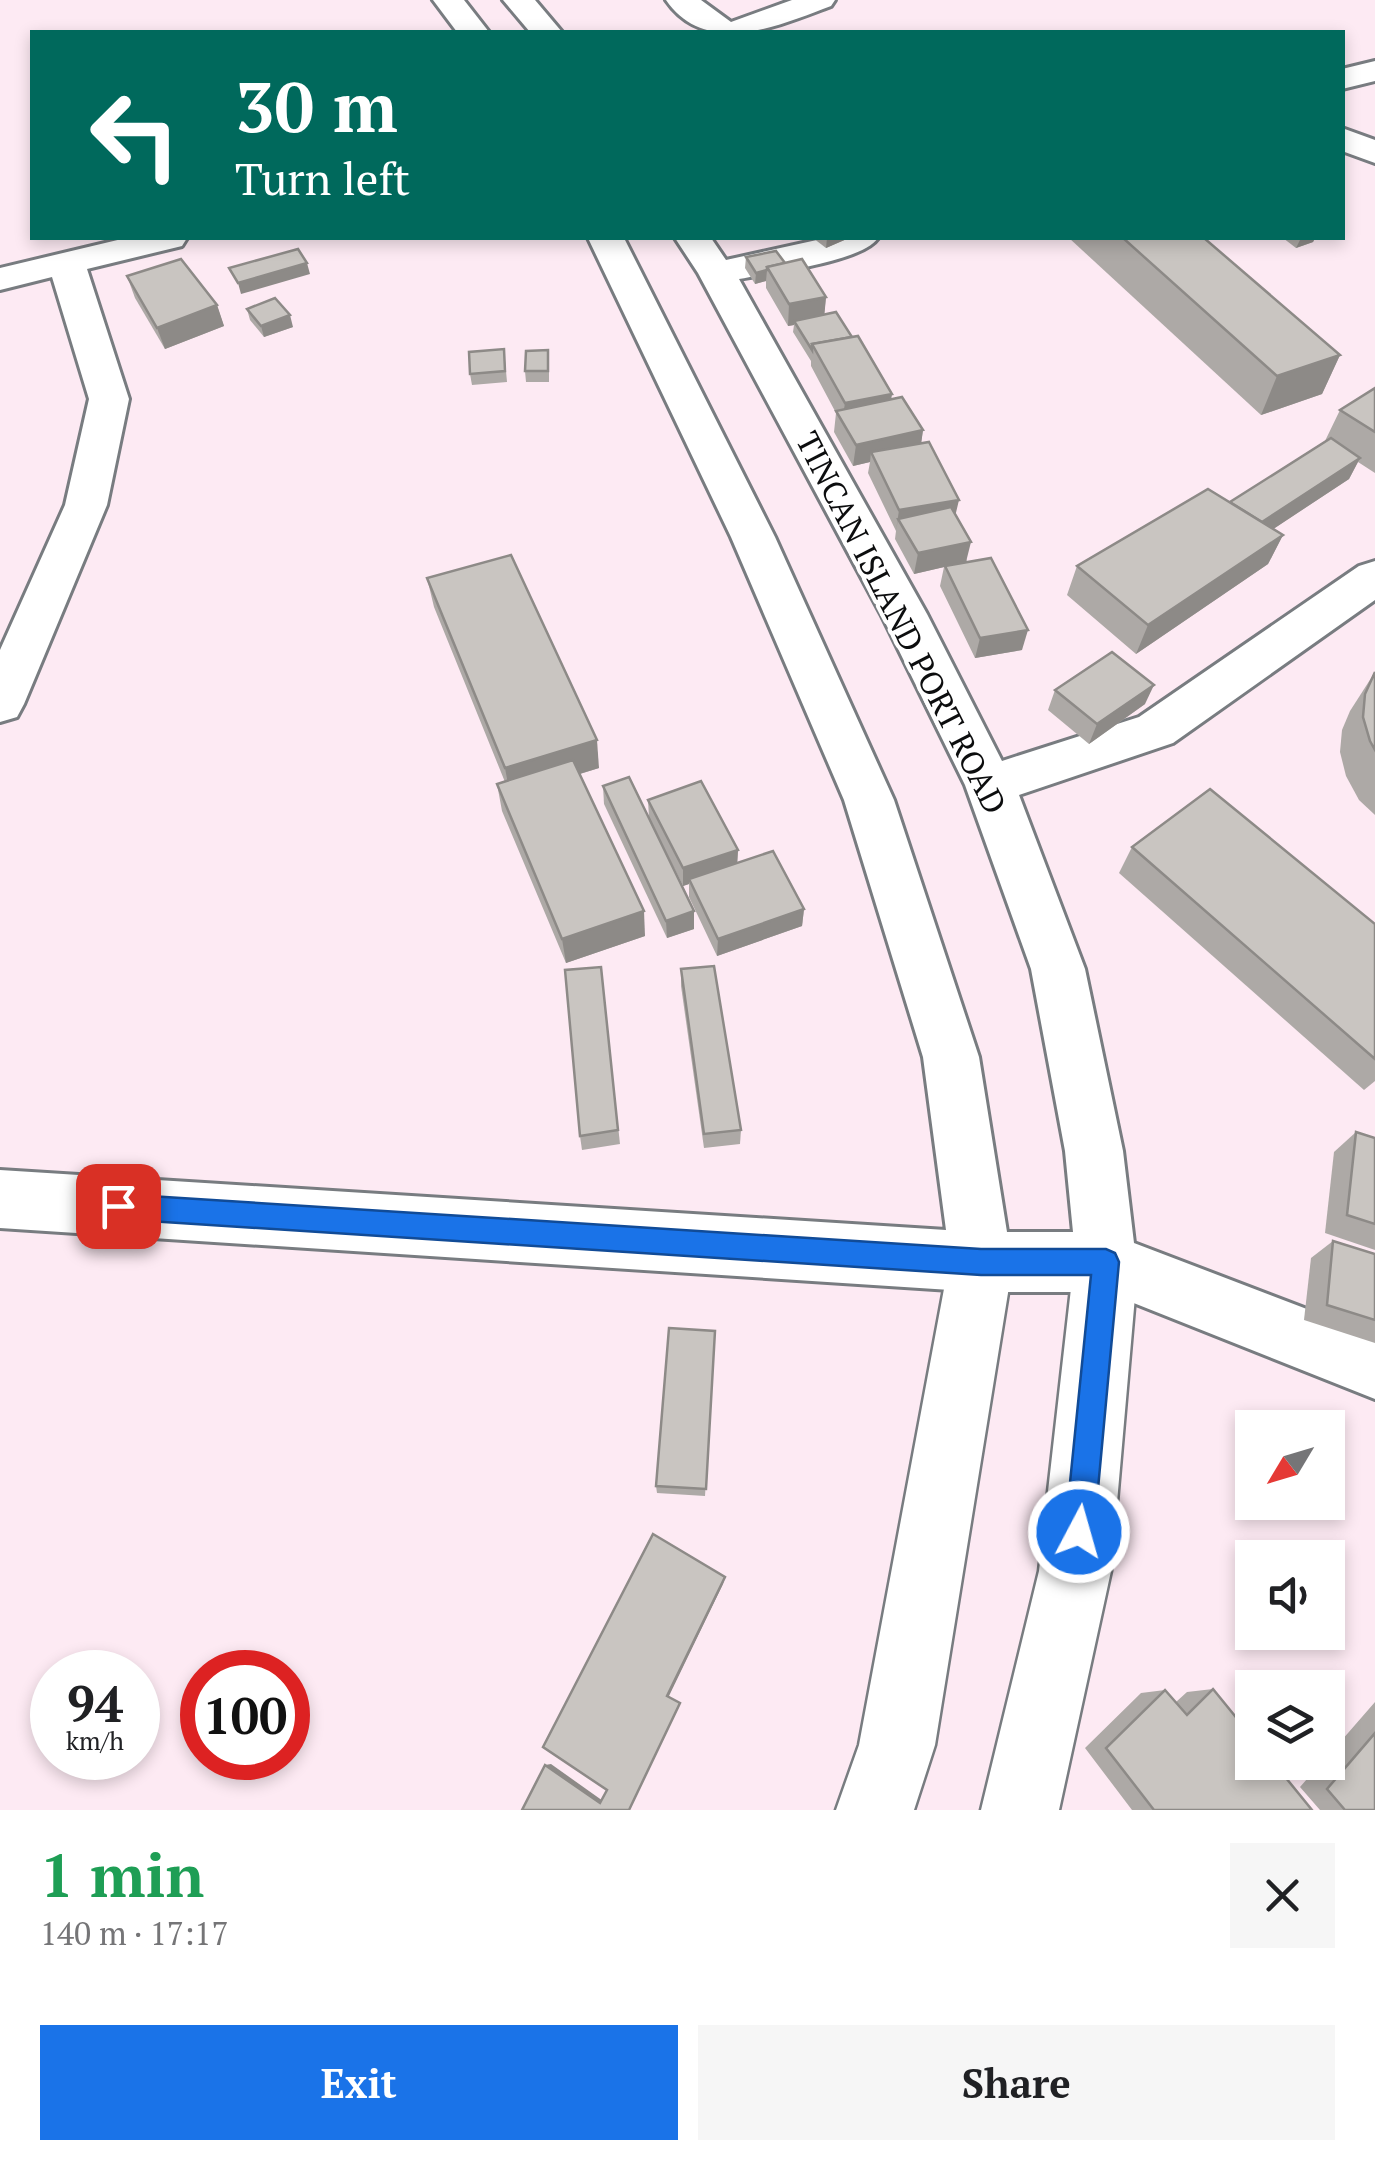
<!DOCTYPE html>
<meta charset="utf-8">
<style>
:root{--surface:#fff;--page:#f6f6f6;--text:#202124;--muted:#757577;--accent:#1a73e8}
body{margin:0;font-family:"PT Serif",serif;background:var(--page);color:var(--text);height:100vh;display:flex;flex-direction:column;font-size:38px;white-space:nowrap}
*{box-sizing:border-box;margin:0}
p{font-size:32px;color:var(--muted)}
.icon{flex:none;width:55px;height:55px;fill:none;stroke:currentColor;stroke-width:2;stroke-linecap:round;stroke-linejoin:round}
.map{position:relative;height:1810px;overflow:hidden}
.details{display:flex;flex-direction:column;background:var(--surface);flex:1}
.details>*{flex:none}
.top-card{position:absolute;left:30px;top:30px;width:1315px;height:210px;border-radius:0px;box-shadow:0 5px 15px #0003;background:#00695c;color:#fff;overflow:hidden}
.needle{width:65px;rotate:232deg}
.tools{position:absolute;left:1235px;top:1410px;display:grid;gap:20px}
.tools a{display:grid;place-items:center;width:110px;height:110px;border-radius:0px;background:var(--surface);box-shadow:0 5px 15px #0003;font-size:50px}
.speed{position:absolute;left:30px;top:1650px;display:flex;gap:20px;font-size:50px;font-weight:700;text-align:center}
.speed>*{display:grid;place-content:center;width:130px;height:130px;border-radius:50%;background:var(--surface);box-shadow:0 5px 15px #0003;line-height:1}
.speed small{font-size:25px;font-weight:400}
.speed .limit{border:15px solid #d22;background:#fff;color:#111}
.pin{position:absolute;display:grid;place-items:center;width:85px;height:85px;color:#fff;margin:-42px;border-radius:20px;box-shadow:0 5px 15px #0006}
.me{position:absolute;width:110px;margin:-55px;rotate:6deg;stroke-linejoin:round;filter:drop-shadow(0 0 8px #0008)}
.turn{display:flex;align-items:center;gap:35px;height:210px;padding:0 40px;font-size:45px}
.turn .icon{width:130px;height:130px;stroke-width:2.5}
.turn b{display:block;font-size:70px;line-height:85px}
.round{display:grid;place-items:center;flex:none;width:105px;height:105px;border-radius:0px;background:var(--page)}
.head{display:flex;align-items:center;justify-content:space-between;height:170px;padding:0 40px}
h1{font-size:60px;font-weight:600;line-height:75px;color:#1e9e55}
.button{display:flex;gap:20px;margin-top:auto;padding:20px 40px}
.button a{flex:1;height:115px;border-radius:0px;background:var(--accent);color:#fff;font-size:40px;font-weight:600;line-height:115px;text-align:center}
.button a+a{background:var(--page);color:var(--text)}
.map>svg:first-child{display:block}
</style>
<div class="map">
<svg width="1375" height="1810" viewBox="0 0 1375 1810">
<rect width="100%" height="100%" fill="#f6faff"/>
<path fill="#fdeaf3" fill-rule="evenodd" d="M0 0H1375V1810H0ZM32 32H1342V238H32ZM1252 1428H1328V1502H1252ZM1252 1558H1328V1632H1252ZM52 1672H138V1758H52ZM202 1672H288V1758H202ZM1252 1688H1328V1762H1252Z"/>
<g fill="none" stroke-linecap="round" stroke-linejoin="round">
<defs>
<g id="minor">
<polygon points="433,0 464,0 489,32 457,32"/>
<polygon points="503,0 535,0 562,32 530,32"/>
<path d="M666 0H701L731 22 792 0H835L831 6C778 26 706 58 666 0Z"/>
<polygon points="1375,61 1375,81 1342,89 1342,69"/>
<polygon points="1342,128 1375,140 1375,163 1342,151"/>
<polygon points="126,238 187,238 182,246 87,269 129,399 107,505 24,704 17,717 0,722 0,650 65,505 89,399 52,277 0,290 0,268"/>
<path d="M588 238H624L775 537 894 800 979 1057 1007 1232H1073L1065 1151 1031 969 965 785 881 614 698 273 675 238H711L726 260 826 238H878C862 262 769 273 739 279L927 614 1002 761 1139 717 1359 566 1375 561V600L1173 743 1019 795 1085 969 1123 1151 1134 1243 1375 1335V1399L1106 1292H981L0 1228V1170L946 1230 923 1057 844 800 731 537Z"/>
</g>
<g id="highway">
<polygon points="981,1230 1004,1240 1013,1262 935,1745 914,1810 836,1810 859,1745 949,1262 958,1240"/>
<polygon points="1106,1230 1129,1240 1138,1262 1111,1571 1059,1810 981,1810 1039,1571 1074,1262 1083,1240"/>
</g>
</defs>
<use href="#minor" stroke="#787c80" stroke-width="6"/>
<use href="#highway" stroke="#787c80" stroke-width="5"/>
<use href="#minor" fill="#fff" fill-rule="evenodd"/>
<use href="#highway" fill="#fff" fill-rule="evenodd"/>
</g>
<g fill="#ada9a6">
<polygon points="813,238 849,238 826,248"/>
<polygon points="1069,238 1204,238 1340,355 1322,394 1261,415"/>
<polygon points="1283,238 1315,238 1313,242 1296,248"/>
<polygon points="746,257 785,263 826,297 824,315 891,399 923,430 921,443 956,515 967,562 1022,650 975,658 940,586 944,567 914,574 895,539 896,531 868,473 870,462 853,466 834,432 836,413 811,366 811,361 793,332 794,325 788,326 766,288 766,281 755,284 745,268"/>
<polygon points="127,276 217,305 224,326 165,349 135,298"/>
<polygon points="247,309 293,327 264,337 250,320"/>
<polygon points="504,349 507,382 472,385 470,374"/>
<polygon points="549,361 549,382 526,382 525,371"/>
<polygon points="1375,388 1375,473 1358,462 1349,479 1273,529 1283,535 1268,564 1136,654 1067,595 1077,566 1230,502 1325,441 1340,410"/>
<polygon points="427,578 599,768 580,774 645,936 566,963 502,811 497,784 505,782 434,607"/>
<polygon points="1375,672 1375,815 1359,800 1346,776 1340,752 1342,730 1350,711"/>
<polygon points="1055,690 1145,704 1089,744 1048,710"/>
<polygon points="603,786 694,929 667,938 604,804"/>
<polygon points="648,800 738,850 737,863 804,909 802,926 717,956 689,897 689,884 683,886 649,818"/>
<polygon points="1132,847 1375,924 1375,1081 1364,1090 1119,873"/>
<polygon points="601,967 620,1144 582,1150 580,1136"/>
<polygon points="681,969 741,1130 740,1144 704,1148 681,986"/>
<polygon points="1356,1132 1375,1138 1375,1250 1325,1233 1334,1152"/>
<polygon points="1333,1241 1375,1254 1375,1343 1304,1320 1311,1258"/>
<polygon points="715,1331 705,1496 657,1493 656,1486"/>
<polygon points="1213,1689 1312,1810 1132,1810 1085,1748 1141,1693 1165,1690 1176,1702 1187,1692"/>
<polygon points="1375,1702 1375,1810 1320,1810 1300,1787 1322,1762 1328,1762 1328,1756"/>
</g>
<g fill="#8d8a87">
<polygon points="827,238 849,238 826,248"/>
<polygon points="1301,238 1315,238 1313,242 1296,248"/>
<polygon points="307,263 310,274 241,294 238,283"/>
<polygon points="767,270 766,281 755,284 756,273"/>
<polygon points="826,297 824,319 794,321 794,325 788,326 789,304"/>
<polygon points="217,305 224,326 165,349 157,328"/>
<polygon points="290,315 293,327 264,337 261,326"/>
<polygon points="1340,355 1322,394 1261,415 1277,376"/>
<polygon points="892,394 889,416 842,422 845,403"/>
<polygon points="923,430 920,452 871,452 870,462 853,466 856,445"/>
<polygon points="1360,458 1349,479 1249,545 1258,524"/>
<polygon points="959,500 954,521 898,519 896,531 899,510"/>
<polygon points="1283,535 1268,564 1136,654 1148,625"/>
<polygon points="971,542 966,562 914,574 918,553"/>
<polygon points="1028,630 1022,650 975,658 980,638"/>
<polygon points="1154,685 1145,704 1089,744 1097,724"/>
<polygon points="597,740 599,768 510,795 505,768"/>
<polygon points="738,850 737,868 689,879 689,884 683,886 683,868"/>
<polygon points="804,909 802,926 717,956 718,939"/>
<polygon points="644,911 645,936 566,963 562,939"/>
<polygon points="694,911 694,929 667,938 666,921"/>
<polygon points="725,1577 723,1584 668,1698 667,1696"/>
<polygon points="551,1764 603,1801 600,1803 545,1765"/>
</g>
<g fill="#c9c5c1" stroke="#8d8a87" stroke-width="2.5">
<polygon points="1123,238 1204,238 1340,355 1277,376"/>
<polygon points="298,249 307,263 238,283 229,268"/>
<polygon points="776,251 785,263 767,267 767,270 756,273 746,257"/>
<polygon points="181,259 217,305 157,328 127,276"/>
<polygon points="802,259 826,297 789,304 767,267"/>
<polygon points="275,298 290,315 261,326 247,309"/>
<polygon points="836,312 852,337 812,344 812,350 794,321"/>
<polygon points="858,336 892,394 845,403 812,344"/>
<polygon points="504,349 505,371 470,374 469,352"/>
<polygon points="548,350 548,371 525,371 526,351"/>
<polygon points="1375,388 1375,432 1340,410"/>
<polygon points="902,397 923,430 856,445 836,411"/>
<polygon points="1331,438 1360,458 1262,522 1230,502"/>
<polygon points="929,442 959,500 899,510 871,452"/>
<polygon points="1208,489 1283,535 1148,625 1077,566"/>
<polygon points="951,507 971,542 918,553 898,519"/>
<polygon points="511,555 597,740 505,768 427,578"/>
<polygon points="991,558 1028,630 980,638 945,566"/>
<polygon points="1112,652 1154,685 1097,724 1055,690"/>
<polygon points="1375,672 1375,750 1370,741 1363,717 1365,694"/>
<polygon points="573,760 644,911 562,939 497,784"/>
<polygon points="629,777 694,911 666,921 603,786"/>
<polygon points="701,781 738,850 683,868 648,800"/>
<polygon points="1210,789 1375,924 1375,1059 1132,847"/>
<polygon points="773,851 804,909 718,939 689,879"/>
<polygon points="714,966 741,1130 704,1134 681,969"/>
<polygon points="601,967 618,1130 580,1136 565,970"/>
<polygon points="1356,1132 1375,1138 1375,1224 1347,1215"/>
<polygon points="1333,1241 1375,1254 1375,1320 1327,1305"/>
<polygon points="669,1328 715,1331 706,1489 656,1486"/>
<polygon points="653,1534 725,1577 667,1696 680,1703 629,1810 522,1810 545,1765 600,1803 607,1790 543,1747"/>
<polygon points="1213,1689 1252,1737 1252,1762 1273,1762 1312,1810 1154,1810 1106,1748 1165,1690 1187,1715"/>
<polygon points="1375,1733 1375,1810 1345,1810 1327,1789"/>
</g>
<polygon fill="#1a73e8" stroke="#114b97" stroke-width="2.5" points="118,1194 981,1249 1106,1249 1115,1253 1119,1262 1094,1532 1090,1543 1079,1547 1069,1543 1065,1532 1091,1275 981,1275 118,1219 109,1215 105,1206 109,1198"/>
<g text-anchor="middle" stroke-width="8" stroke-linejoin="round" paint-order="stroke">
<g font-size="32" fill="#0c0d0e" stroke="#fff">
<text transform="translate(901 623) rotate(63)" y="11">TINCAN ISLAND PORT ROAD</text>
</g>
</g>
</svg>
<div class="tools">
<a><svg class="needle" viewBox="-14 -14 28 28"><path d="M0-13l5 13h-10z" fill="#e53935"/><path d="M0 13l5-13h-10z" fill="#757577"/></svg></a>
<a><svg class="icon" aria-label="sound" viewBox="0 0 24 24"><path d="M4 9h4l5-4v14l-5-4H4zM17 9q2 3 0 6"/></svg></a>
<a><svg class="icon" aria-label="layers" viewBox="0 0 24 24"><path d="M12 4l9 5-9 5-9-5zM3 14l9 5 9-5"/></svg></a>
</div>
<div class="speed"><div>94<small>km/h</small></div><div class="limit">100</div></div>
<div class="pin" style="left:118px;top:1206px;background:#d93025"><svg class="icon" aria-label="arrive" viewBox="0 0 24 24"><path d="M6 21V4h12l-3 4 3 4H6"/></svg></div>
<svg class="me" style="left:1079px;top:1532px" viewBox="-20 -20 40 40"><circle r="17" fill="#1a73e8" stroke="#fff" stroke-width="3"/><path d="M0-11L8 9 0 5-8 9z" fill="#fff"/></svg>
<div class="top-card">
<div class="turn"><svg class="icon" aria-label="left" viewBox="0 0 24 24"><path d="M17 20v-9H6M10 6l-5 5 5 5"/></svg><div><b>30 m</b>Turn left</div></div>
</div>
</div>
<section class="details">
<div class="head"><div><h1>1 min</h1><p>140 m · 17:17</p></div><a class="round"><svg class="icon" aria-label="close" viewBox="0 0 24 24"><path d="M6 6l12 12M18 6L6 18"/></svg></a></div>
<div class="button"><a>Exit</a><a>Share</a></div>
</section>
